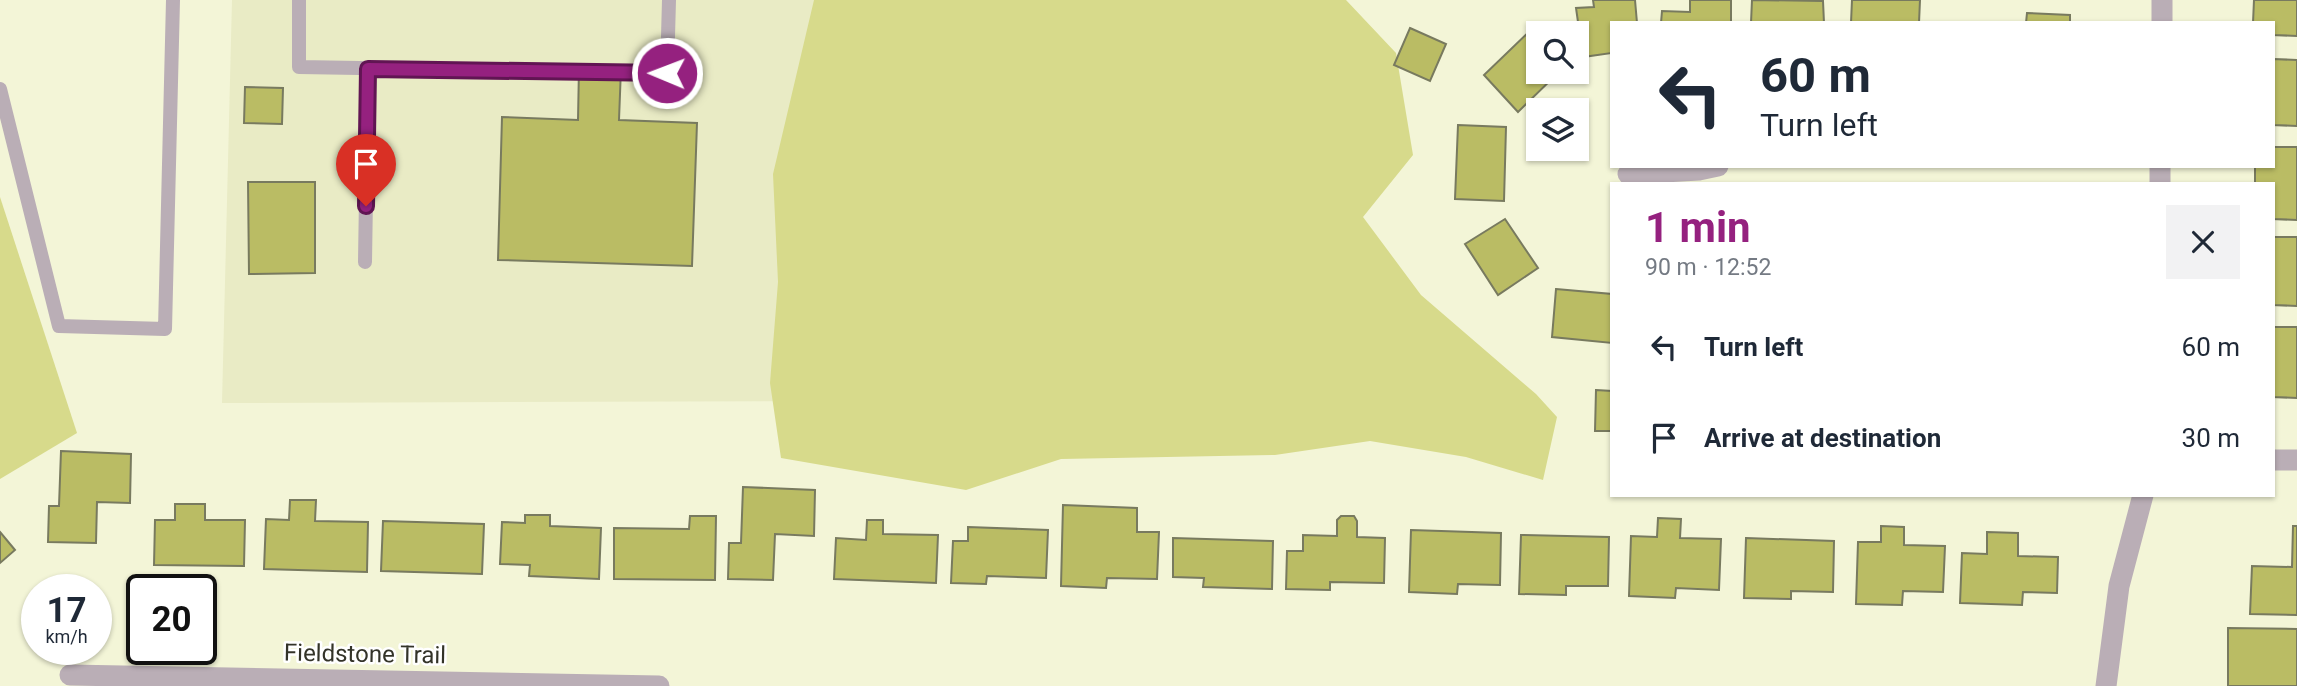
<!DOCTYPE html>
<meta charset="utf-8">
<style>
:root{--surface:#fff;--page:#f2f2f3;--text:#1f2937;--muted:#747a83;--accent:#95217f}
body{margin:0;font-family:Roboto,sans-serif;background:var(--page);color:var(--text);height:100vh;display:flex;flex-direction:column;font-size:26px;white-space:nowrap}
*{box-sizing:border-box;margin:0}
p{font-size:23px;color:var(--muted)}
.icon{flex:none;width:38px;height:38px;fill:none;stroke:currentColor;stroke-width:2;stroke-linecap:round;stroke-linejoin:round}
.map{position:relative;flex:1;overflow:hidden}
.drawer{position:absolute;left:1610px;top:182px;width:665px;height:315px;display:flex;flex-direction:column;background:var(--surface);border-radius:0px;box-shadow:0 2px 5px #0004}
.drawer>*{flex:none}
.guide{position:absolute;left:1610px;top:21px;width:665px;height:147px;border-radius:0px;box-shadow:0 2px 5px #0004;background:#fff;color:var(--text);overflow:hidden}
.tools{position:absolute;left:1526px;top:21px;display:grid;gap:14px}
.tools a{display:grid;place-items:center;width:63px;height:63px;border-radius:0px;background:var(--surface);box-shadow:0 2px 5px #0004;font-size:35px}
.speed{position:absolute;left:21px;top:574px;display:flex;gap:14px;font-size:35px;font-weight:700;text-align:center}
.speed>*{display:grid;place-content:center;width:91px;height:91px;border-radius:50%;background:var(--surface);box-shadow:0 2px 5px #0004;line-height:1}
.speed small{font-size:18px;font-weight:400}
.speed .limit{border:4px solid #111;border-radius:10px;background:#fff;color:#111}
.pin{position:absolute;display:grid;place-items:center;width:60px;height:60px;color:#fff;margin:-72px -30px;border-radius:50% 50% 50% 0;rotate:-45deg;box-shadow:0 0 7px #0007}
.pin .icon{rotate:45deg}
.me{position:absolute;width:77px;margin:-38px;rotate:271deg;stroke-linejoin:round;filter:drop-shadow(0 0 5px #0008)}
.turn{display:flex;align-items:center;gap:24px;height:147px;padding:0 35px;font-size:32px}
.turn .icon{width:91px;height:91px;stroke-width:2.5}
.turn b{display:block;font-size:49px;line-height:60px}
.round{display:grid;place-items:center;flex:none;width:74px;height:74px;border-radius:0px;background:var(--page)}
.overview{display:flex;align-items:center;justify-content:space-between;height:119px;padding:0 35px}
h1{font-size:42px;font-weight:700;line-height:52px;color:var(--accent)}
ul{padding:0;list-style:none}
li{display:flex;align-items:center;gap:21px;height:91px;padding:0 35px}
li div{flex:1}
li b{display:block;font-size:26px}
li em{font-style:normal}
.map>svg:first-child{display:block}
</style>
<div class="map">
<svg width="2297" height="686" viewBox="0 0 2297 686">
<rect width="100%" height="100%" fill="#f3f5d7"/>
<polygon fill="#e9ebc5" points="232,0 850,0 842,401 222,403"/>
<g fill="#d7da8b">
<polygon points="814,0 1346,0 1396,53 1413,155 1363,217 1421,295 1536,394 1557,417 1543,480 1466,457 1370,441 1275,455 1061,459 966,490 781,458 770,383 778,282 773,174"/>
<polygon points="0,197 77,433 0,479"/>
</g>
<g fill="#babc64" stroke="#787a5f" stroke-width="2">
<polygon points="1593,0 1635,0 1637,23 1612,23 1612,53 1583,57 1576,8 1594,7"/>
<polygon points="1690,0 1731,0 1731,23 1661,23 1662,11 1690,12"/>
<polygon points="1752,0 1823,1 1824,23 1751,23"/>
<polygon points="1852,0 1920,0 1919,23 1851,23"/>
<polygon points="2254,0 2297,0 2297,36 2273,35 2273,23 2253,23"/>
<polygon points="2027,13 2070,15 2070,23 2026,23"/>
<polygon points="1534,27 1540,33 1538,33 1538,72 1559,72 1518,112 1484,75"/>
<polygon points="1410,28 1446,44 1430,81 1394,65"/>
<polygon points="2273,59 2297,60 2297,126 2273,125"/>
<polygon points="579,67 621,68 619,120 697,123 692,266 498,260 502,117 578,120"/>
<polygon points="245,87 283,88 282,124 244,123"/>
<polygon points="1458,125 1506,127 1504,201 1455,199"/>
<polygon points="2273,147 2297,147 2297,220 2273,219 2273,184 2255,184 2255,166 2273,166"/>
<polygon points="248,182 315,182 315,273 249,274"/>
<polygon points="1505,219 1538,268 1498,295 1465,244"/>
<polygon points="2273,237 2297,237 2297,306 2273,305"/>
<polygon points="1556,289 1612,294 1612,343 1552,337"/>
<polygon points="2273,327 2297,327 2297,398 2273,397"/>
<polygon points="1596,390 1612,391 1612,431 1595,431"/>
<polygon points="61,451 131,454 130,503 97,502 96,543 48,542 49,506 59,506"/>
<polygon points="743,487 815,490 814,536 775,534 773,580 728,579 729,543 741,543"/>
<polygon points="290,500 316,500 315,521 368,522 367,572 264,569 266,519 289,520"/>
<polygon points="175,504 205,504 205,520 245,520 244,566 154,565 155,520 175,520"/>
<polygon points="1063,505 1137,508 1137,532 1159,532 1157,579 1107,578 1106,588 1061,586"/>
<polygon points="525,515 550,515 550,526 601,528 599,579 529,576 530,565 500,564 502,522 525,523"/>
<polygon points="690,516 716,516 715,580 614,579 614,528 689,529"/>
<polygon points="1341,516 1354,516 1357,521 1357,537 1385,538 1384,583 1330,582 1330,590 1286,589 1287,551 1303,551 1303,535 1337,536 1337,520"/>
<polygon points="1658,518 1681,519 1680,538 1721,539 1719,590 1676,588 1675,598 1629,596 1631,536 1657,537"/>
<polygon points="867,520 883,520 883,534 938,535 936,583 834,579 836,538 866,540"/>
<polygon points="383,521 484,524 482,574 381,571"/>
<polygon points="1881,526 1904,527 1904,545 1945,546 1943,592 1903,591 1902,605 1856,604 1858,542 1881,542"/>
<polygon points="2293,526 2297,526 2297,615 2250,614 2252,566 2292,567"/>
<polygon points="968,527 1048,530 1046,578 987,576 986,584 951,583 953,541 968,541"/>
<polygon points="1411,530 1501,533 1500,585 1458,584 1457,594 1409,592"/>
<polygon points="0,532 15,550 0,563"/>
<polygon points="1987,532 2018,533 2018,556 2058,557 2057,593 2023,592 2022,605 1960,603 1962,553 1987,554"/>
<polygon points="1521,535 1609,537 1608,586 1566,586 1566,595 1519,594"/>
<polygon points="1173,538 1273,541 1272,589 1203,587 1204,578 1173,577"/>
<polygon points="1746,538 1834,541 1833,592 1791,591 1791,599 1744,598"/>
<polygon points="2228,628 2297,629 2297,686 2228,686"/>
</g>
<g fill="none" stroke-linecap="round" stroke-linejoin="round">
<g stroke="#baaeb6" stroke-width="14">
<polyline points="299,0 299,67 667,73 669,0"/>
<polyline points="0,89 59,326 165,329 173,0"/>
<polyline points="365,262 368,69"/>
</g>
<g stroke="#baaeb6" stroke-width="21">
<polyline points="2162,23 2162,0"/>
<polyline points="1628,174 1699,170 1718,166"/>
<polyline points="2160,184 2160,166"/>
<polyline points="2273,460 2297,460"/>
<polyline points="70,675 659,686"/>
<polyline points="2106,686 2119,586 2143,495"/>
</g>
</g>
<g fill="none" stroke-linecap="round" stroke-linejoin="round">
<defs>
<polyline id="route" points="366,206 368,69 667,73"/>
</defs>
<use href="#route" stroke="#611553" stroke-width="18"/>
<use href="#route" stroke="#95217f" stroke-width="12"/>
</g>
<g text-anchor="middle" stroke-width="5" stroke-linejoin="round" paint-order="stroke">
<g font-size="24" fill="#333328" stroke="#fff">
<text transform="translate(365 654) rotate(1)" y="8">Fieldstone Trail</text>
</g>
</g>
</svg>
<div class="tools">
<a><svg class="icon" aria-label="search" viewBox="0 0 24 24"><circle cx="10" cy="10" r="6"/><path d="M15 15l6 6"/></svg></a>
<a><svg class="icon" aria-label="layers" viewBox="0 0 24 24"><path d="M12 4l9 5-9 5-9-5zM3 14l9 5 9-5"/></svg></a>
</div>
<div class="speed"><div>17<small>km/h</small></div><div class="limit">20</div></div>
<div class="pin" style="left:366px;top:206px;background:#d93025"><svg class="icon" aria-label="arrive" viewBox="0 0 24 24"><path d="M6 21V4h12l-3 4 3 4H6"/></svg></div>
<svg class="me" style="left:667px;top:73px" viewBox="-20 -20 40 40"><circle r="17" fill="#95217f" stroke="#fff" stroke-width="3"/><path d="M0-11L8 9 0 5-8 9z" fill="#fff"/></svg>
<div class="guide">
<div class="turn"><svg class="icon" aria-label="left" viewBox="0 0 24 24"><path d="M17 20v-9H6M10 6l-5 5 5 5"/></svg><div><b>60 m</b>Turn left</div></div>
</div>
<section class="drawer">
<div class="overview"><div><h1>1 min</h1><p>90 m · 12:52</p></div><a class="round"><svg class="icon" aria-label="close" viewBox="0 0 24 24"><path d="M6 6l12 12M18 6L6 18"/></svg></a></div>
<ul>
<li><svg class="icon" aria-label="left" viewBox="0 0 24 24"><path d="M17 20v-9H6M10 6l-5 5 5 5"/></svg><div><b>Turn left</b></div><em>60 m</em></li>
<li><svg class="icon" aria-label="arrive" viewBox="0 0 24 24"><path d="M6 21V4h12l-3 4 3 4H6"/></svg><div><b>Arrive at destination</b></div><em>30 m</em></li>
</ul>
</section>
</div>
